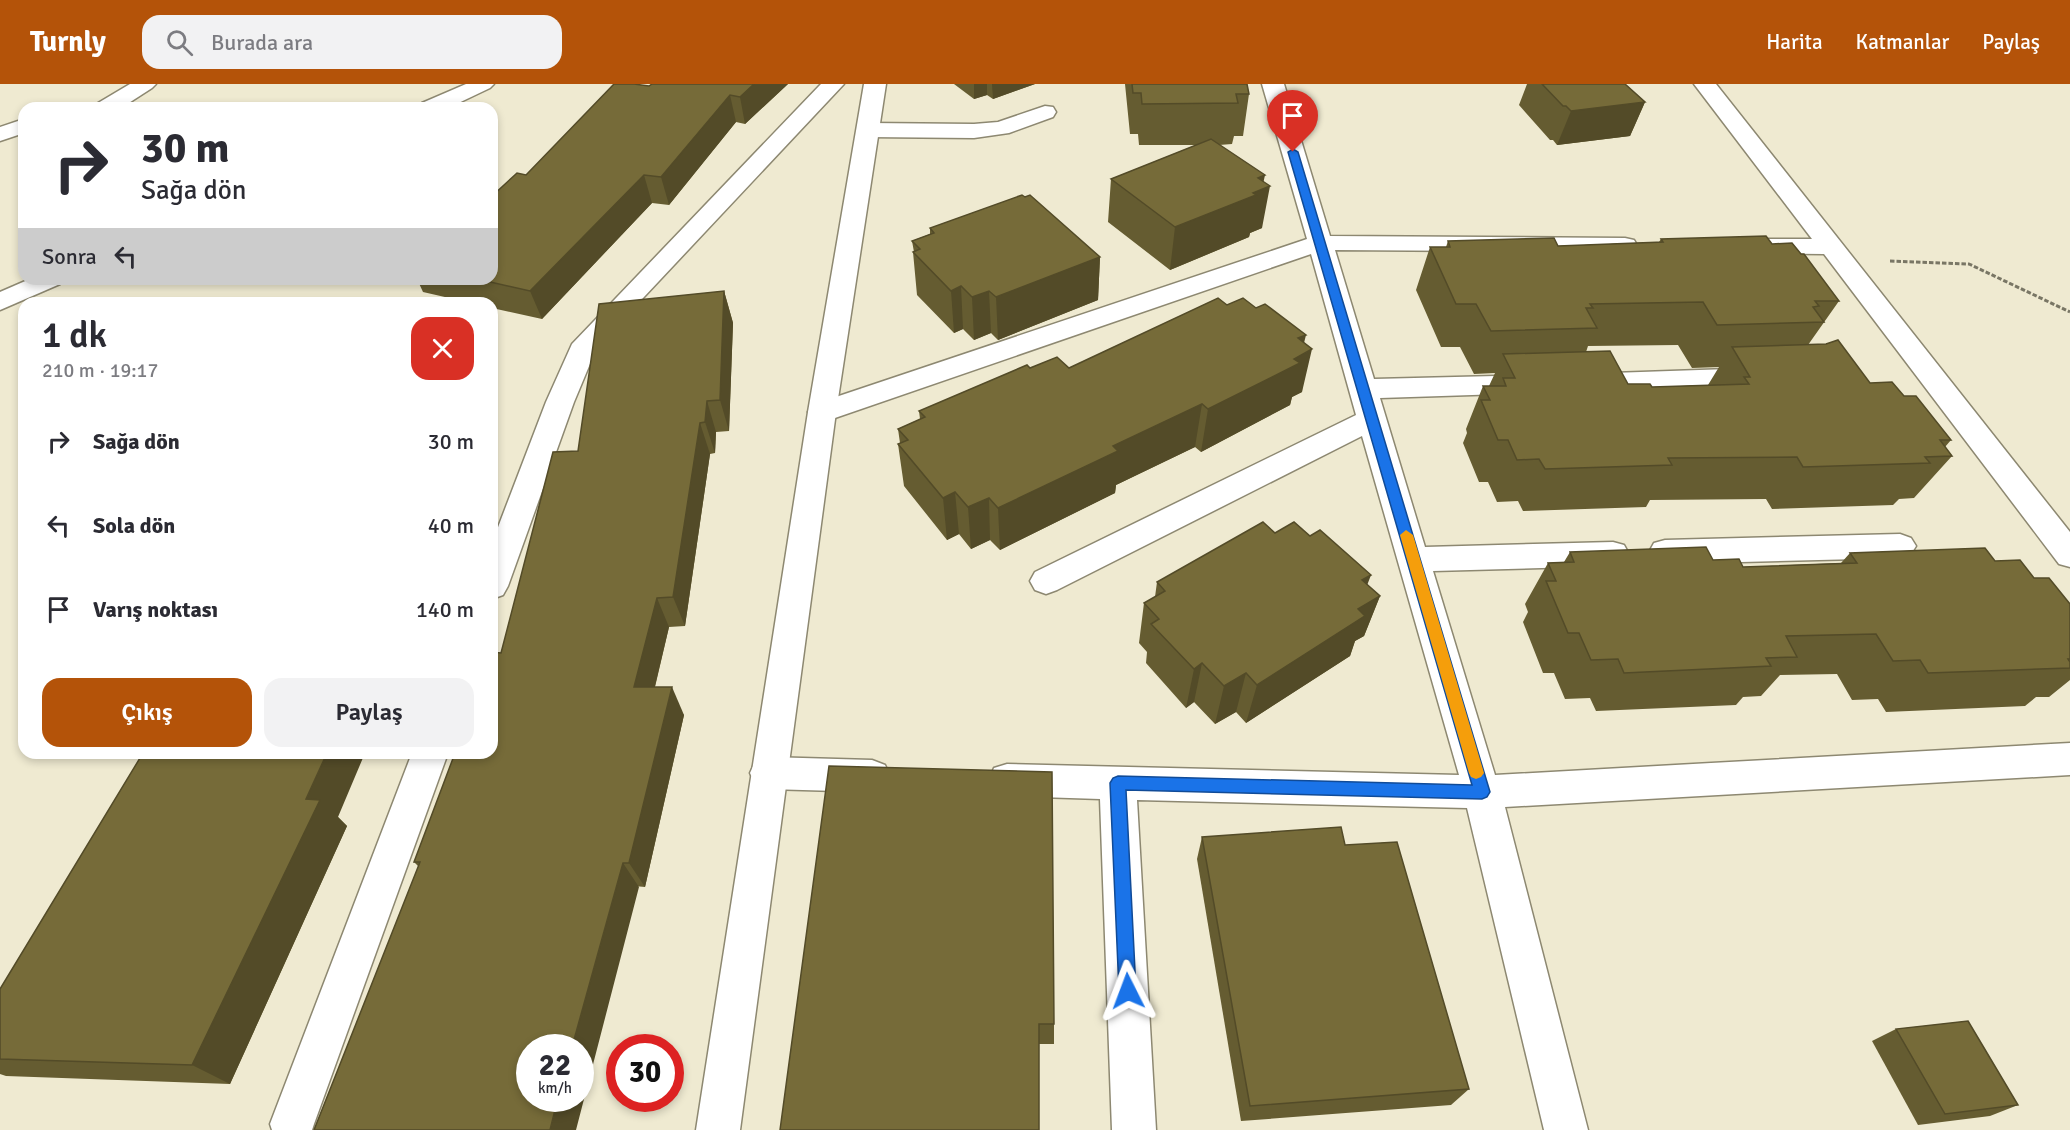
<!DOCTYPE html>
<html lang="tr">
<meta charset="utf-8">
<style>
:root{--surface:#fff;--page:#f2f2f3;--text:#2b2b33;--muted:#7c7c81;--accent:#b45309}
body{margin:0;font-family:Signika,sans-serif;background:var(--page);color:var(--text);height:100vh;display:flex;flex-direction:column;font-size:22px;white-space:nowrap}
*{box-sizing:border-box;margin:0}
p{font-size:20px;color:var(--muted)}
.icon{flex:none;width:33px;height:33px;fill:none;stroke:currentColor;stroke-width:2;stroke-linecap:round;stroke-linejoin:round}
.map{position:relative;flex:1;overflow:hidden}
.side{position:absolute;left:18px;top:213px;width:480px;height:462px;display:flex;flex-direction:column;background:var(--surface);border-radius:18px;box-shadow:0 3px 9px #0003}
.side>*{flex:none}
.banner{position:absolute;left:18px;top:18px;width:480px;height:183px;border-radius:18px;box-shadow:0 3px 9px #0003;background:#fff;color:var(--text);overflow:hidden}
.speed{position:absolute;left:516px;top:950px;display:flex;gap:12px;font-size:30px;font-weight:700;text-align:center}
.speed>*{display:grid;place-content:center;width:78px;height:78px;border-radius:50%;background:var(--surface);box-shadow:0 3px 9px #0003;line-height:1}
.speed small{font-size:15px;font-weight:400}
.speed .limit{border:9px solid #d22;background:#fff;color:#111}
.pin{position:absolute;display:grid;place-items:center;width:51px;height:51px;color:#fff;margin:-62px -26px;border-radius:50% 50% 50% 0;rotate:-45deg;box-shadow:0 0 6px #0007}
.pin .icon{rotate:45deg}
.me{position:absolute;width:66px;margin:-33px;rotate:357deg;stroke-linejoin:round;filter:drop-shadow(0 0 4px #0008)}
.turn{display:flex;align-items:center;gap:21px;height:126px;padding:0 24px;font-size:27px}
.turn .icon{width:78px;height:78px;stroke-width:2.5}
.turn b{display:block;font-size:42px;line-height:51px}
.then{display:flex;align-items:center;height:57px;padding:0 24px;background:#0003;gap:12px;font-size:22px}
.round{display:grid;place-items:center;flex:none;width:63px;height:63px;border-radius:18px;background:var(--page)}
.overview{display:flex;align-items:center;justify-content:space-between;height:102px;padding:0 24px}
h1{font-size:36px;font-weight:600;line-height:45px}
.button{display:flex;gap:12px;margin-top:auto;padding:12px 24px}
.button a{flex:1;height:69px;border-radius:18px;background:var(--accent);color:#fff;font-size:24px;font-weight:600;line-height:69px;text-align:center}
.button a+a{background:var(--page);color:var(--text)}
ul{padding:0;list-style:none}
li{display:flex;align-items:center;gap:18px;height:84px;padding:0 24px}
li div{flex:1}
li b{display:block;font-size:22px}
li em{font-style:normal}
header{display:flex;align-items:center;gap:36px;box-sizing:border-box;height:84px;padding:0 30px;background:var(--accent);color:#fff}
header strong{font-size:28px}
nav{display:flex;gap:33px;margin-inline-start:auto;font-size:21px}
.search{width:420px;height:54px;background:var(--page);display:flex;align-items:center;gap:15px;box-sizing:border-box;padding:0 21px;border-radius:18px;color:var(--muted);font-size:22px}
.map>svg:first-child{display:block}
</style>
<header>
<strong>Turnly</strong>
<div class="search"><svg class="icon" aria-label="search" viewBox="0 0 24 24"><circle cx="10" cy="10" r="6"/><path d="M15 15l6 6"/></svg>Burada ara</div>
<nav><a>Harita</a><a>Katmanlar</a><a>Paylaş</a></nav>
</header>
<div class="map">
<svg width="2070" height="1046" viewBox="0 0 2070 1046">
<rect width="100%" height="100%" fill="#efead1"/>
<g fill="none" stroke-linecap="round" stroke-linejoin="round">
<defs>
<g id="minor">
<polygon points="130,0 156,0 152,4 121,24 95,24 98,19"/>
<polygon points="466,0 494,0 490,4 448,24 419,24 422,19"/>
<polygon points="821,0 844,0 597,263 574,318 508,502 503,511 492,515 492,459 546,318 572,260"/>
<polygon points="1262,0 1284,0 1330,152 1625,154 1634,156 1637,161 1634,166 1625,168 1335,166 1374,295 1533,291 1543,293 1547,300 1543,307 1533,309 1380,314 1425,463 1613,458 1624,461 1629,470 1624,479 1613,482 1433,487 1495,691 2070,659 2070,691 1505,723 1588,1046 1544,1046 1467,724 1137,716 1156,1046 1112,1046 1100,715 1007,712 994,708 989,696 994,684 1007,680 1459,691 1362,352 1057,506 1046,510 1035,506 1030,497 1035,488 1356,331 1311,170 832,335 822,338 812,335 808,328 812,321 1307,155"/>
<polygon points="1694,0 1716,0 2070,448 2070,483 2059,480 1824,170 1749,169 1740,167 1737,162 1740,157 1749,155 1812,155"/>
<polygon points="1045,22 1053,23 1056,28 1053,33 1009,49 974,54 868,53 860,51 857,46 860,41 868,39 974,40 998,38"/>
<polygon points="24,35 24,49 0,57 0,43"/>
<polygon points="30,195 64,195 60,200 0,226 0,208"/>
<polygon points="1758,284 1768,287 1772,293 1768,299 1758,302 1582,308 1572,306 1568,299 1572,292 1582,290"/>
<polygon points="1900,450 1911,454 1916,462 1911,470 1900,474 1665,480 1654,477 1649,468 1654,459 1665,456"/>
<polygon points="412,669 448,669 314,1040 312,1046 272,1046 270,1040"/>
<polygon points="768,673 872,676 885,681 890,692 885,703 872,708 768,705 755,700 750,689 755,678"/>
</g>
<polygon id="tertiary" points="864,0 886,0 836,328 740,1046 696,1046 808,328"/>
</defs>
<use href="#minor" stroke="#8d8871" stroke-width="3"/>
<use href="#tertiary" stroke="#8d8871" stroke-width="3"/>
<polyline stroke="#797665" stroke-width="3" stroke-dasharray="4.5 2" stroke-linecap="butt" points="1890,177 1969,180 2070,228"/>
<use href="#minor" fill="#fff" fill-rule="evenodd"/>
<use href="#tertiary" fill="#fff" fill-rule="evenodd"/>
</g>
<g fill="#655c31" fill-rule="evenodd">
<polygon points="652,0 788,0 745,40 736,38 669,121 652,119 542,235 492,224 492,219 471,219 423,208 417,195 492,195 526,91"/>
<polygon points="954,0 1035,0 993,15 987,11 974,15"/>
<polygon points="1125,0 1247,0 1249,10 1243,52 1234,52 1232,60 1219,61 1263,97 1262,144 1250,149 1249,153 1170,186 1108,138 1111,95 1196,61 1139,61 1138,50 1130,50"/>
<polygon points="1527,0 1625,0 1645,18 1630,52 1557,61 1553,56 1550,56 1519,21"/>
<polygon points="930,144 1100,173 1098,216 998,256 991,249 974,256 963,245 954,249 917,211 913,168 914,168 912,157 930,150"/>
<path d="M1661 155 1772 160 1839 217 1808 261 1870 299 1904 312 1951 356 1945 363 1952 372 1914 414 1899 415 1893 421 1772 425 1766 415 1650 416 1646 423 1523 427 1518 417 1497 418 1488 398H1479L1463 359 1467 349 1466 345 1483 302H1489L1495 289 1474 290 1460 263H1441L1416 206 1430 163H1446L1448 157 1558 162 1659 158ZM1678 261 1692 284 1719 283 1708 301 1652 303 1628 300 1586 268 1588 262Z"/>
<polygon points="724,207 733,239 729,347 716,348 715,369 710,370 685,542 669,543 655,603 684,631 645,803 418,782 414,778 501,569 578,367"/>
<polygon points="1227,221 1304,259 1302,308 1292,313 1290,321 1201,368 1195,363 1116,401 1115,409 1000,466 990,456 971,465 959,450 947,456 904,402 898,360 900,359 898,345 920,335 919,327 1030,284 1069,284"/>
<polygon points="1275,449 1367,501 1380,512 1364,552 1355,557 1350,572 1246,639 1236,628 1215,640 1194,618 1186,624 1146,579 1147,568 1139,559 1144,519 1155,513 1157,498"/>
<polygon points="1570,468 1713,476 1743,483 1841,479 1850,469 1995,477 2034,494 2070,520 2070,596 2049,613 2036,613 2025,622 1886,628 1878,615 1852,616 1837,590 1780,591 1761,612 1743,613 1736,621 1596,627 1590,614 1565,615 1554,589 1543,589 1523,538 1528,528 1525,520 1548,479 1564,478"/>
<polygon points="829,682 1054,940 1054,960 1039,960"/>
<polygon points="338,733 347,742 230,1000 6,992 0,990 0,975"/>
<polygon points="1202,753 1345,761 1469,1005 1451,1021 1241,1037 1197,775"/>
<polygon points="1896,945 2018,1021 1990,1032 1918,1041 1872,957"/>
</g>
<g fill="#534b28">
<polygon points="754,0 788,0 745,40 740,13"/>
<polygon points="974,0 987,0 987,11 974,15"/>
<polygon points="992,0 1035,0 993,15"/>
<polygon points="730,11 736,38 669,121 661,93"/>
<polygon points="1645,18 1630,52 1557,61 1571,27"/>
<polygon points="644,91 652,119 542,235 530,207"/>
<polygon points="1265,91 1262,105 1270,102 1262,144 1250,149 1249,153 1170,186 1175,143 1253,109 1258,94"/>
<polygon points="1100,173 1098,216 998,256 996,213"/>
<polygon points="961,202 963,245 954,249 951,207"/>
<polygon points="724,207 733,239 729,347 720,316"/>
<polygon points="989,207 991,249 974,256 972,213"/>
<polygon points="1306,251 1301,271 1312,265 1302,308 1292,313 1290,321 1201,368 1208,325 1298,254"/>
<polygon points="707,317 716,348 715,369 705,338"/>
<polygon points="1202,320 1195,363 1116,401 1115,409 1000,466 998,424 1113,362"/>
<polygon points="700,339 710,370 685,542 673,513"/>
<polygon points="955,408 959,450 947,456 943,414"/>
<polygon points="989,414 990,456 971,465 968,423"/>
<polygon points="1371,491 1358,525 1380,512 1364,552 1355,557 1350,572 1246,639 1257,601 1362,496"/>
<polygon points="657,514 669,543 648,631 634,603"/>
<polygon points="1202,579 1194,618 1186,624 1194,585"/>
<polygon points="1246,589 1236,628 1215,640 1224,602"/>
<polygon points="672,603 684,631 645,803 629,779"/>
<polygon points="327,669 365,669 338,733 347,742 230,1000 192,981 306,715"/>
<polygon points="623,779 639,803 576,1046 550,1046 558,1014 580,1014 580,963 572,963"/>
</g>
<g fill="#766b39" stroke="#534b28" stroke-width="1.5">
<polygon points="614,0 634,0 649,2 652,0 754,0 740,13 730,11 661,93 644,91 530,207 477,195 492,195 492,112 517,89 526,91"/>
<polygon points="1132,0 1247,0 1249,10 1236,10 1238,19 1142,20 1141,9 1133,9"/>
<polygon points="1542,0 1625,0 1645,18 1571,27 1566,22 1563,22"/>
<polygon points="1211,55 1265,91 1258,94 1270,102 1253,109 1256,111 1175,143 1111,95"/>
<polygon points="1022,111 1025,113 1030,111 1100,173 996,213 989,207 972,213 961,202 951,207 913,168 920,165 912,157 934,149 930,144"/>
<polygon points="1766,152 1772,160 1792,159 1801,170 1804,170 1839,217 1815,217 1819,222 1813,223 1824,238 1717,241 1703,218 1590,220 1593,224 1586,224 1597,244 1491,247 1476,220 1456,220 1430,163 1450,163 1448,157 1554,154 1558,162 1663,158 1661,155"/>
<polygon points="724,207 720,316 707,317 705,338 700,339 673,513 657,514 634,603 672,603 629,779 623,779 572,963 530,963 530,1014 558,1014 550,1046 314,1046 420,778 414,778 455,669 492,669 492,568 501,569 553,368 578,367 599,220"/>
<polygon points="1218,214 1227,221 1243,214 1256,224 1265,220 1306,251 1298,254 1312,265 1294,275 1300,279 1208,325 1202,320 1113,362 1118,367 998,424 989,414 968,423 955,408 943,414 898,360 908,356 898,345 925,333 919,327 1027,281 1030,284 1057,273 1069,284"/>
<polygon points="1838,256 1870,299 1892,298 1904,312 1916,312 1951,356 1940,356 1952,372 1925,373 1930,379 1803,383 1797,373 1668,374 1672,381 1545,385 1539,375 1517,376 1508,356 1498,356 1481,316 1490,316 1483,302 1506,302 1503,294 1515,294 1503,270 1610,267 1628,300 1650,300 1652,303 1749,300 1744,293 1750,293 1732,263 1826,260"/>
<polygon points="1263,438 1275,449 1294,438 1310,452 1320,446 1371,491 1362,496 1380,512 1358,525 1365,532 1257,601 1246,589 1224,602 1202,579 1194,585 1151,540 1159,535 1144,519 1165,507 1157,498"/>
<polygon points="1706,463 1713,476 1739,475 1743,483 1857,479 1850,469 1985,464 1995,477 2020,476 2034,494 2049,494 2070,520 2070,575 2068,575 2070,578 2070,584 1928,589 1920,576 1893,577 1876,550 1786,552 1797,573 1766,574 1771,582 1624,589 1618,575 1591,576 1579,549 1568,549 1546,497 1556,497 1548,479 1574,478 1570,468"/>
<polygon points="143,669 327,669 306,715 320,716 192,981 0,975 0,905"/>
<polygon points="829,682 1052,688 1054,940 1039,940 1039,1046 780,1046"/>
<polygon points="1341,743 1345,761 1397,758 1469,1005 1250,1022 1202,753"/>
<polygon points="1968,937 2018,1021 1945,1030 1896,945"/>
</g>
<polygon fill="#1a73e8" stroke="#114b97" stroke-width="1.5" points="1293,65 1298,68 1490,708 1487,713 1482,715 1126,706 1136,907 1134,913 1128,916 1122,913 1119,907 1110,699 1113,694 1118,692 1472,701 1288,68"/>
<polygon fill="#f59e0b" points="1406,446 1413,451 1484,689 1481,693 1476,695 1471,693 1469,689 1400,451"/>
</svg>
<div class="speed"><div>22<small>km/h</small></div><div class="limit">30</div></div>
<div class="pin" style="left:1293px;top:68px;background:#d93025"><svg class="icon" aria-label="arrive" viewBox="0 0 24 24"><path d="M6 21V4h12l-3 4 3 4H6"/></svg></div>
<svg class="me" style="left:1128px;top:907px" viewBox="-20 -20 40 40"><path d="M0-17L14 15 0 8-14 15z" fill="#1a73e8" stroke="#fff" stroke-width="4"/></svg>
<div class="banner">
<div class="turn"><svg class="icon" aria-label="right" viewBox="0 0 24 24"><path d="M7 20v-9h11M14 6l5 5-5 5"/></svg><div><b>30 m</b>Sağa dön</div></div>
<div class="then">Sonra<svg class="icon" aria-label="left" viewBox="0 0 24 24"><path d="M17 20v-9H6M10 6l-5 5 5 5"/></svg></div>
</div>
<section class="side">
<div class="overview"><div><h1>1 dk</h1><p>210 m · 19:17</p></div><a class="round" style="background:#d93025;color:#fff"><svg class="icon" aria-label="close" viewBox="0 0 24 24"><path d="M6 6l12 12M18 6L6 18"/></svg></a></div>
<ul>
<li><svg class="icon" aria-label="right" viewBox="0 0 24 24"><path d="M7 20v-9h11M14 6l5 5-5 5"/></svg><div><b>Sağa dön</b></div><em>30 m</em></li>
<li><svg class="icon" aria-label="left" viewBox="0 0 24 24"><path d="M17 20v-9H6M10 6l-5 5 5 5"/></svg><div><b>Sola dön</b></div><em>40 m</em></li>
<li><svg class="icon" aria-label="arrive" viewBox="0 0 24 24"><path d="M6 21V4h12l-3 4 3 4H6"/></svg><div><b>Varış noktası</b></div><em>140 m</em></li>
</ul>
<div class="button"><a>Çıkış</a><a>Paylaş</a></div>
</section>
</div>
